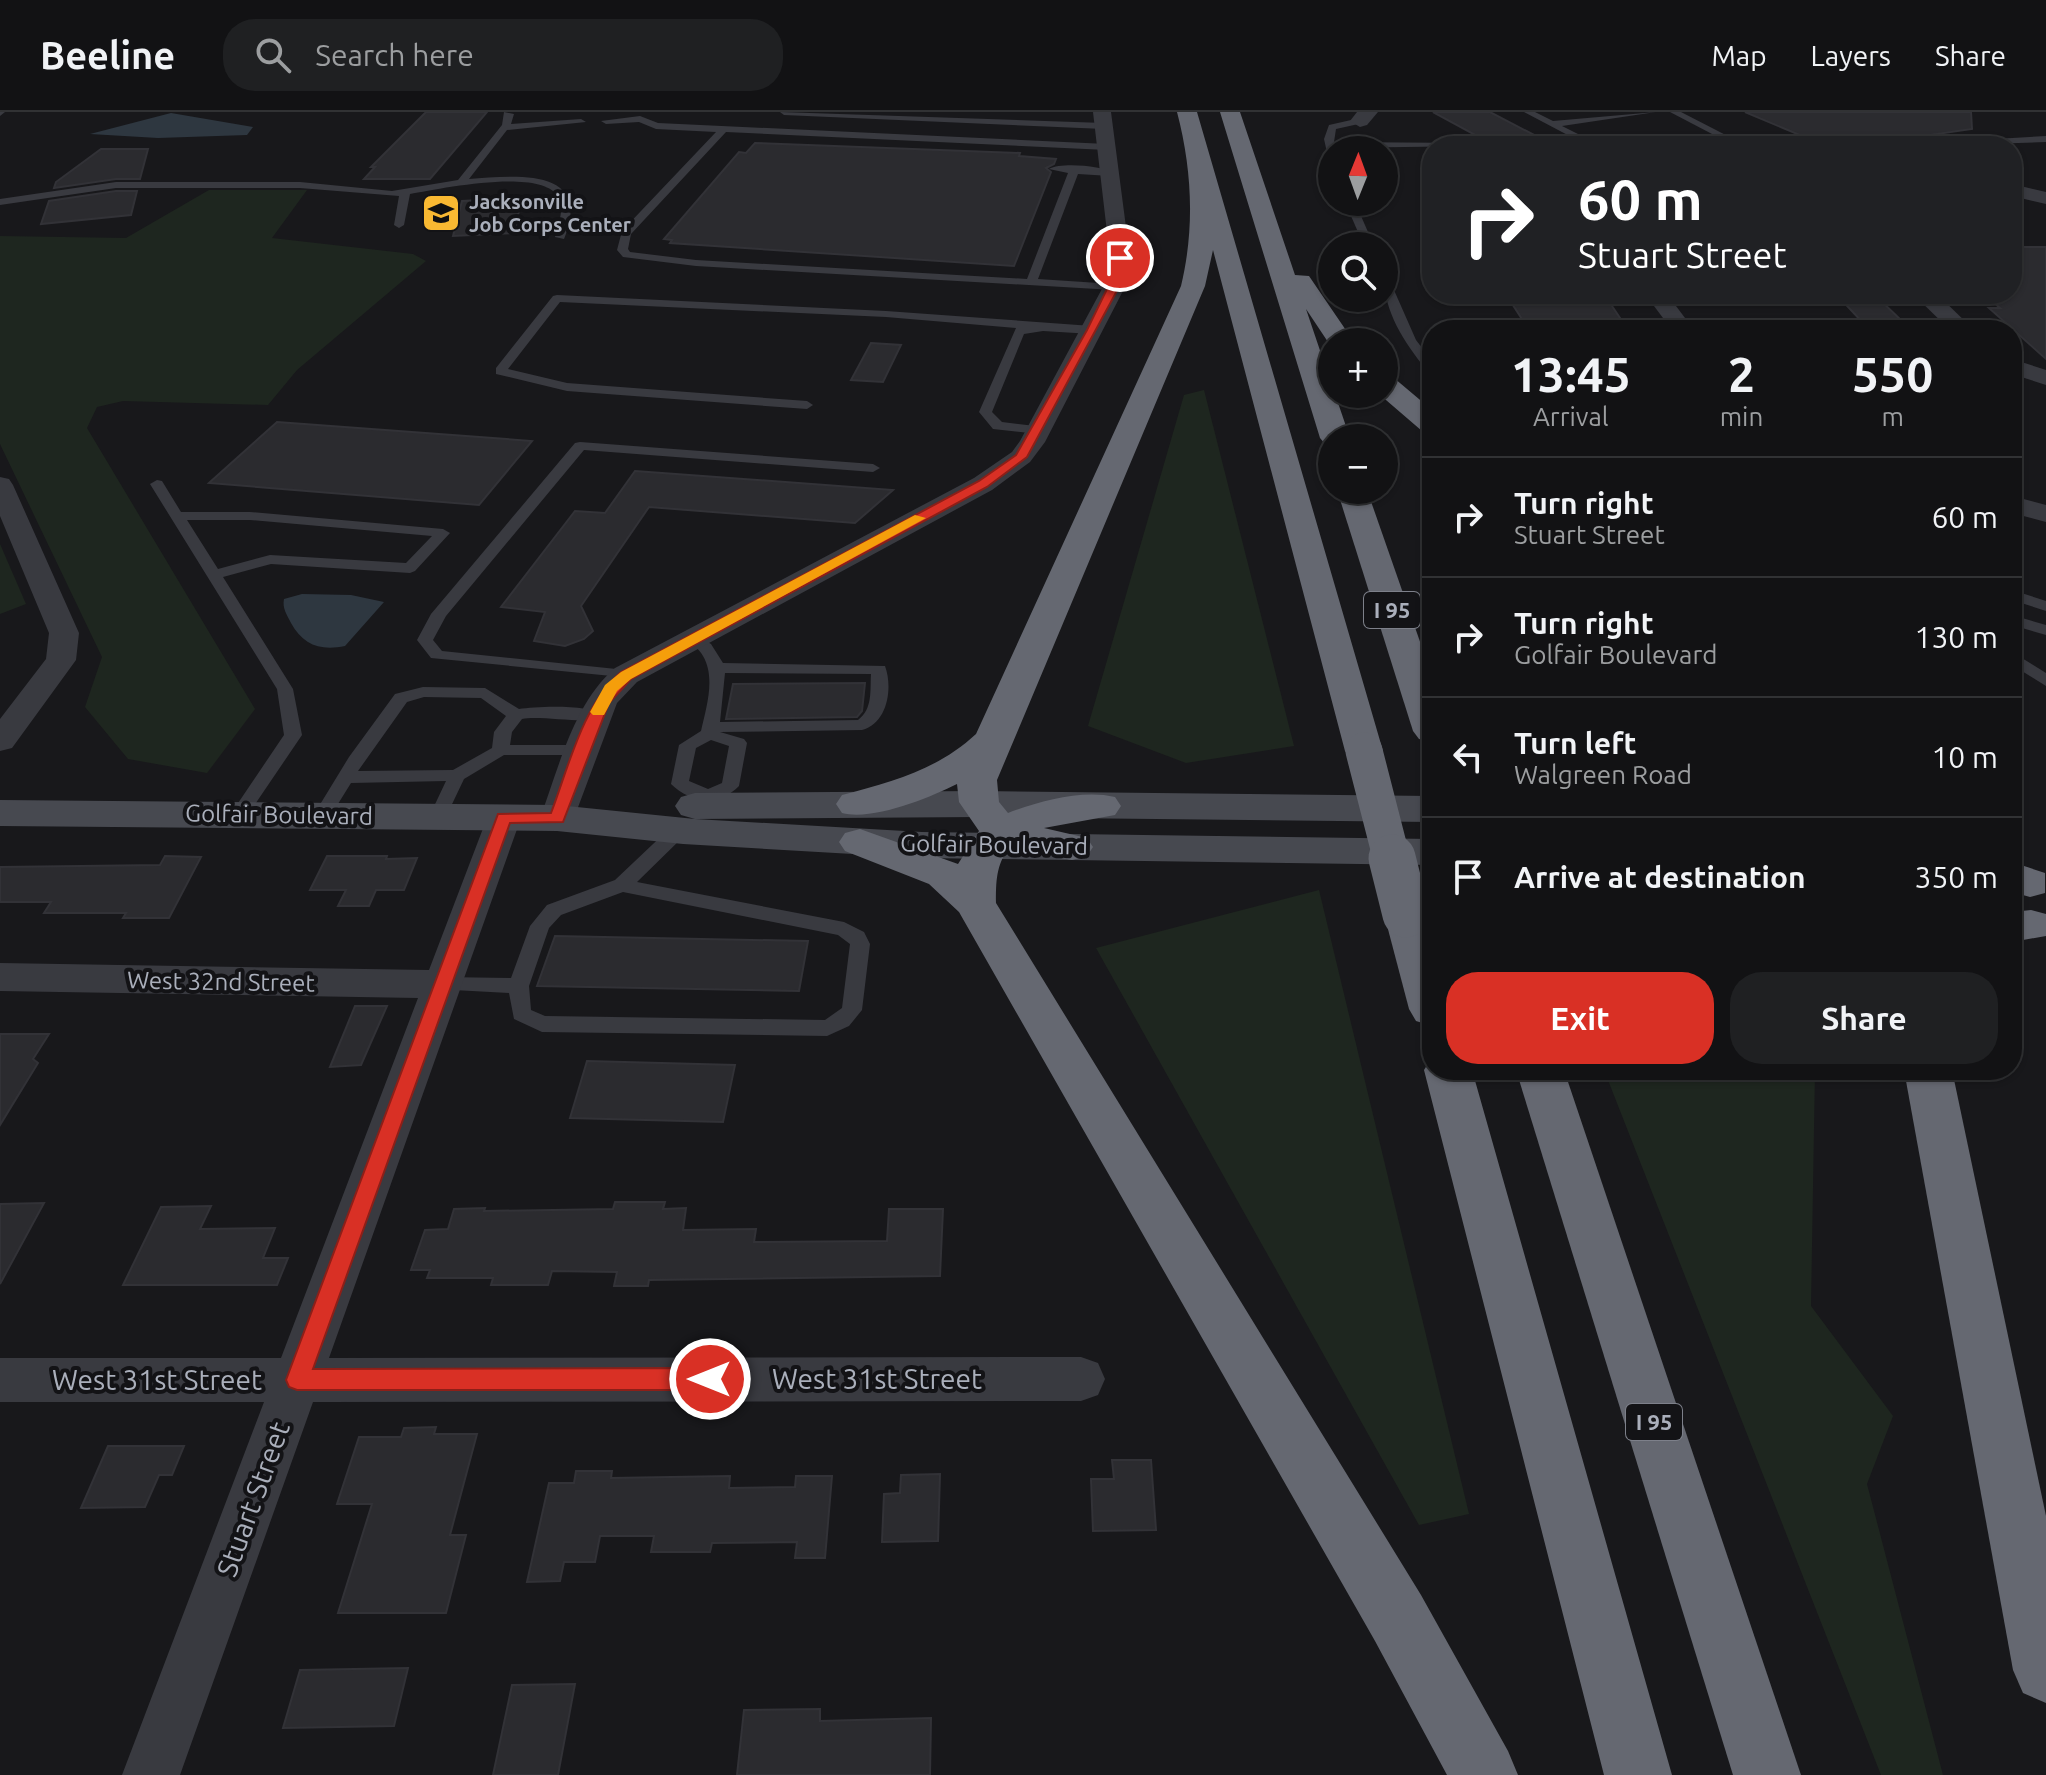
<!DOCTYPE html>
<meta charset="utf-8">
<style>
:root{--surface:#121214;--page:#1f2022;--text:#f1f3f6;--muted:#9c9ea0;--line:#313234;--accent:#d93025}
body{margin:0;font-family:Ubuntu,sans-serif;background:var(--page);color:var(--text);height:100vh;display:flex;flex-direction:column;font-size:30px;white-space:nowrap}
*{box-sizing:border-box;margin:0}
p{font-size:26px;color:var(--muted)}
.icon{flex:none;width:44px;height:44px;fill:none;stroke:currentColor;stroke-width:2;stroke-linecap:round;stroke-linejoin:round}
.map{position:relative;flex:1;overflow:hidden}
.drawer{position:absolute;left:1422px;top:208px;width:600px;height:760px;display:flex;flex-direction:column;background:var(--surface);border-radius:32px;box-shadow:0 2px 6px #0004,0 0 0 2px var(--line)}
.drawer>*{flex:none}
.banner{position:absolute;left:1422px;top:24px;width:600px;height:168px;border-radius:32px;box-shadow:0 2px 6px #0004,0 0 0 2px var(--line);background:#202124;color:#fff;overflow:hidden}
.needle{width:52px;rotate:1deg}
.buttons{position:absolute;left:1318px;top:24px;display:grid;gap:16px}
.buttons a{display:grid;place-items:center;width:80px;height:80px;border-radius:50%;background:var(--surface);box-shadow:0 2px 6px #0004,0 0 0 2px var(--line);font-size:40px}
.pin{position:absolute;display:grid;place-items:center;width:68px;height:68px;color:#fff;margin:-34px;border:4px solid #fff;border-radius:50%;box-shadow:0 2px 8px #0007}
.me{position:absolute;width:88px;margin:-44px;rotate:270deg;stroke-linejoin:round;filter:drop-shadow(0 0 6px #0008)}
.turn{display:flex;align-items:center;gap:28px;height:168px;padding:0 24px;font-size:36px}
.turn .icon{width:104px;height:104px;stroke-width:2.5}
.turn b{display:block;font-size:56px;line-height:68px}
.eta{display:flex;justify-content:space-evenly;align-items:center;height:136px;text-align:center}
.eta b{font-size:48px;font-weight:600;line-height:56px}
.cta{display:flex;gap:16px;margin-top:auto;padding:16px 24px}
.cta a{flex:1;height:92px;border-radius:32px;background:var(--accent);color:#fff;font-size:32px;font-weight:600;line-height:92px;text-align:center}
.cta a+a{background:var(--page);color:var(--text)}
ul{padding:0;list-style:none}
li{display:flex;align-items:center;gap:24px;height:120px;padding:0 24px;border-top:2px solid var(--line)}
li div{flex:1}
li b{display:block;font-size:30px}
li em{font-style:normal}
header{display:flex;align-items:center;gap:48px;box-sizing:border-box;height:112px;padding:0 40px;background:var(--surface);border-bottom:2px solid var(--line)}
header strong{font-size:38px}
nav{display:flex;gap:44px;margin-inline-start:auto;font-size:28px}
.search{width:560px;height:72px;background:var(--page);display:flex;align-items:center;gap:20px;box-sizing:border-box;padding:0 28px;border-radius:32px;color:var(--muted);font-size:30px}
.map>svg:first-child{display:block}
</style>
<header>
<strong>Beeline</strong>
<div class="search"><svg class="icon" aria-label="search" viewBox="0 0 24 24"><circle cx="10" cy="10" r="6"/><path d="M15 15l6 6"/></svg>Search here</div>
<nav><a>Map</a><a>Layers</a><a>Share</a></nav>
</header>
<div class="map">
<svg width="2046" height="1663" viewBox="0 0 2046 1663">
<rect width="100%" height="100%" fill="#18181b"/>
<g fill="#1e261f">
<polygon points="209,78 307,78 272,126 413,142 426,149 297,258 268,293 123,289 97,295 87,316 255,597 207,661 128,647 85,595 102,545 0,332 0,124 126,126"/>
<polygon points="1204,278 1294,634 1186,651 1088,614 1184,283"/>
<polygon points="0,432 26,492 0,502"/>
<polygon points="1319,778 1469,1402 1419,1413 1096,836"/>
<polygon points="1604,958 1815,958 1811,1194 1893,1304 1867,1372 1943,1663 1881,1663"/>
</g>
<g fill="#2e3740">
<polygon points="171,1 253,15 247,23 158,26 90,22"/>
<path d="M302 482 351 483 384 490 345 534C320 539 303 533 291 511 287 503 282 496 284 487Z"/>
</g>
<g fill="#2b2b2f" stroke="#323237" stroke-width="2">
<polygon points="426,0 487,0 430,67 364,67 375,55 371,55"/>
<polygon points="1433,0 1490,0 1536,24 1488,30"/>
<polygon points="1745,0 1971,0 1972,17 1882,30 1849,30 1834,23 1809,27"/>
<polygon points="755,31 1020,41 1019,44 1056,47 1054,52 1046,56 1051,60 1014,154 670,131 672,128 664,127 739,40 746,41"/>
<polygon points="101,37 148,37 140,67 116,67 54,76 56,70"/>
<polygon points="116,79 137,79 131,103 41,112 49,89"/>
<polygon points="521,86 515,121 453,124 462,89"/>
<polygon points="2012,135 2046,135 2046,247 1989,196 2000,196 1984,182 2012,182"/>
<polygon points="1563,182 1604,182 1628,218 1529,218 1509,187 1566,186"/>
<polygon points="1836,182 1874,182 1902,209 1863,211"/>
<polygon points="871,231 901,233 883,270 851,268"/>
<polygon points="277,310 532,329 479,393 209,371"/>
<polygon points="635,359 893,378 855,411 649,395 581,494 593,519 584,527 565,534 534,529 545,500 501,495 575,399 605,401"/>
<polygon points="865,571 862,599 857,605 726,607 733,572"/>
<polygon points="165,744 201,745 169,806 123,806 126,801 44,801 51,790 0,790 0,755 160,753"/>
<polygon points="327,744 387,744 386,747 417,746 404,778 376,778 369,794 338,794 346,778 310,778"/>
<polygon points="555,824 808,829 799,879 537,874"/>
<polygon points="355,894 387,894 361,953 330,955"/>
<polygon points="0,922 49,922 33,947 38,951 0,1013"/>
<polygon points="587,949 735,953 723,1010 570,1006"/>
<polygon points="615,1090 665,1090 663,1097 686,1096 683,1118 756,1117 754,1130 887,1129 889,1097 943,1097 940,1164 649,1168 648,1174 614,1174 617,1160 552,1159 548,1173 491,1173 493,1166 427,1166 430,1158 411,1158 425,1118 448,1117 454,1097 485,1096 484,1099 613,1097"/>
<polygon points="44,1091 0,1172 0,1092"/>
<polygon points="211,1094 200,1117 275,1116 263,1146 288,1146 277,1173 123,1173 161,1095"/>
<polygon points="436,1315 434,1322 477,1322 450,1423 466,1423 446,1501 338,1501 372,1392 337,1392 359,1325 401,1325 404,1316"/>
<polygon points="108,1334 184,1334 172,1363 159,1363 145,1395 81,1396"/>
<polygon points="1112,1348 1151,1348 1156,1418 1093,1419 1091,1367 1114,1367"/>
<polygon points="576,1359 612,1359 611,1366 730,1364 729,1376 795,1375 796,1364 832,1364 825,1446 795,1446 797,1430 712,1431 710,1440 651,1440 654,1424 600,1424 595,1450 564,1450 560,1469 527,1470 549,1371 574,1371"/>
<polygon points="940,1362 938,1429 882,1430 884,1382 900,1381 901,1363"/>
<polygon points="408,1556 394,1614 283,1616 300,1558"/>
<polygon points="575,1572 558,1663 493,1663 512,1573"/>
<polygon points="820,1597 820,1609 931,1606 930,1663 737,1663 744,1598"/>
</g>
<g fill="none" stroke-linecap="round" stroke-linejoin="round">
<g fill="#393a40" fill-rule="evenodd">
<polygon points="0,0 5,0 0,4"/>
<path d="M504 0 514 2 511 12 581 7 586 10 507 18 469 67C514 64 594 54 564 127L555 125C558 112 566 95 557 83 537 56 439 77 410 82L404 113 399 116 394 113 399 84 300 76H116L0 93V87L116 70H300L392 79 458 68 502 13Z"/>
<polygon points="780,0 1104,11 1109,14 1104,17 784,3"/>
<polygon points="1524,0 1535,0 1553,9 1656,0 1562,14 1582,24 1579,29"/>
<polygon points="1670,0 1681,0 1747,34 1735,34"/>
<path d="M640 4 658 11 1107 32 1112 35 1107 38 726 20 631 122 628 137 630 140 696 148 1027 167 1068 61 1049 57C1062 50 1102 54 1115 61L1110 64 1078 62 1038 167 1114 172 1120 175 1114 178 696 154 623 145 617 138 622 119 716 20 656 17 639 10 606 12 601 9Z"/>
<polygon points="1360,6 1363,11 1336,17 1334,30 1471,31 1476,34 1335,36 1332,46 1328,45 1324,27 1329,13"/>
<polygon points="2046,24 2046,30 1921,34 1926,31"/>
<polygon points="1345,90 1355,90 1374,134 1364,134"/>
<path d="M1384 166 1390 169 1416 228 1432 249V256H1425C1404 230 1384 199 1384 166Z"/>
<polygon points="557,183 886,199 1092,214 1098,218 1092,222 1043,219 1024,222 992,300 1002,310 1044,315 1046,318 1039,322 993,317 979,300 1016,216 886,205 560,190 508,257 567,271 807,289 813,293 807,297 567,279 496,262 496,256 553,184"/>
<polygon points="580,330 873,352 880,356 873,360 584,338 446,504 433,528 442,539 626,558 634,563 632,566 431,546 417,528 431,502 575,331"/>
<path d="M157 368 162 369 181 400H250L443 417 450 421 415 459 410 461 271 452 223 465 293 577 302 623 245 707 239 709 230 703 284 623 277 577 150 372ZM187 408H250L432 424 406 451 270 443 218 457Z"/>
<polygon points="2012,478 2046,489 2046,499 2012,488"/>
<polygon points="2012,503 2046,513 2046,523 2012,513"/>
<path d="M693 521 711 532 723 551 885 554C893 575 888 611 862 618L720 620 744 627 747 631 739 674C720 694 690 691 671 672L679 633 701 619C706 596 716 566 703 544 699 536 691 532 685 526ZM725 561 871 562C870 578 873 597 858 608L720 610ZM711 628 729 634 722 671 708 677 689 669 696 636Z"/>
<polygon points="2012,540 2046,561 2046,574 2012,553"/>
<path d="M423 575 485 576 519 597C538 594 592 592 605 604 594 614 542 603 522 607L512 620 510 633H584L593 638 584 643H504L464 667 444 709H432L429 705 446 669 351 671 328 708H316L313 704 349 645 395 582ZM424 585 481 586 506 604 494 620 492 636 453 658 358 659 407 590Z"/>
<path d="M678 713 687 719 685 723 637 770 844 810 864 820 870 832 862 898 849 914 827 924 542 920 514 907 509 881 435 877 432 872 435 867 442 865 511 866 530 814 547 793 615 768 671 715ZM623 780 838 823 850 832 842 896 825 908 545 904 531 898 529 874 549 816 561 803Z"/>
</g>
<g fill="#393a40" fill-rule="evenodd">
<path d="M1093 0H1111L1130 146 1125 175 1045 330 1030 350 992 378 637 570 617 591 574 706 569 714 557 717 545 714 540 706C559 656 573 592 615 556L974 366 1012 340 1020 329 1103 175 1110 146Z"/>
<polygon points="2012,72 2046,80 2046,92 2012,84"/>
<polygon points="1645,182 1667,182 1694,218 1672,218"/>
<polygon points="1913,182 1937,182 1974,218 1950,218"/>
<polygon points="2012,247 2046,258 2046,273 2012,262"/>
<polygon points="0,365 9,367 13,373 79,521 76,548 12,636 0,639 0,607 46,547 49,521 0,404"/>
<polygon points="2012,384 2046,393 2046,410 2012,401"/>
<polygon points="504,695 516,698 521,706 329,1246 1081,1245 1098,1251 1105,1267 1098,1283 1081,1289 313,1290 180,1663 122,1663 264,1290 0,1290 0,1246 281,1246 418,886 0,879 0,851 429,858 487,706 492,698"/>
</g>
<polygon fill="#393a40" fill-rule="evenodd" points="1357,0 1378,0 1367,13 1360,15 1350,9"/>
<polygon fill="#474950" fill-rule="evenodd" points="980,679 1432,684 1432,710 980,705 695,707 922,720 1432,727 1432,753 922,746 683,732 557,719 0,714 0,688 557,693 695,707 681,703 675,694 681,685 695,681"/>
<g fill="#656871" fill-rule="evenodd">
<path d="M1177 0H1197L1383 639 1378 647 1364 651 1350 647 1345 639 1213 138 1205 174 997 668 999 690 1008 701C1039 689 1083 677 1115 685L1121 694 1115 703 1044 716 1087 726 1093 735 1087 744 1072 748 1009 736C996 753 996 770 996 791L1421 1483 1508 1639 1518 1663H1447L1375 1529 959 800 929 772 845 739 839 730 845 721 860 717 958 752 979 719 959 690 957 672C929 686 873 709 842 701L836 692 842 683C892 670 937 658 976 622L1181 174C1195 116 1192 57 1177 0Z"/>
<polygon points="1220,0 1240,0 1295,163 1309,164 1354,230 1332,230 1332,236 1306,197 1332,274 1332,282 1335,282 1350,326 1332,326 1332,334 1325,332 1320,326"/>
<polygon points="1384,264 1394,266 1432,298 1432,322 1422,319 1379,282 1384,282"/>
<polygon points="1337,378 1367,378 1432,564 1432,630 1419,627 1413,619"/>
<polygon points="2012,750 2045,761 2045,781 2030,785 2012,780"/>
<polygon points="1406,787 1421,792 1432,817 1432,914 1416,909 1409,897 1384,802 1391,792"/>
<polygon points="2031,798 2046,802 2046,824 2012,830 2012,800"/>
<polygon points="1432,945 1432,958 1472,958 1672,1663 1604,1663 1424,958"/>
<polygon points="1516,958 1564,958 1801,1663 1733,1663"/>
<polygon points="1904,958 1952,958 2046,1404 2046,1591 2023,1581 2013,1558"/>
</g>
<polyline stroke="#656871" stroke-width="37" points="1364,639 1392,748"/>
<polyline stroke="#656871" stroke-width="47" points="1392,746 1406,802"/>
</g>
<path fill="#d93025" stroke="#8d1f18" stroke-width="2" d="M1116 144 1125 146 1119 175 1027 345 987 375 631 567 609 591 563 710 510 711 313 1257 710 1256 718 1260 721 1267 718 1274 710 1278H297L289 1275 286 1268 498 702 551 701C569 654 582 594 621 560L979 369 1016 343 1087 218 1108 175Z"/>
<polygon fill="#f59e0b" points="915,403 926,406 631,567 617,579 604,603 593,603 590,600 605,573 621,560"/>
<defs>
<symbol id="university-square" viewBox="-11 -11 22 22"><rect x="-9" y="-9" width="18" height="18" rx="4" fill="#f9b932" stroke="#131316"/><path d="M0-5L7-2L0 1L-7-2ZM-4 1L0 2.5L4 1V4Q0 6-4 4Z" fill="#111"/></symbol>
</defs>
<g fill-rule="evenodd">
<use href="#university-square" x="419" y="79" width="44" height="44"/>
</g>
<g text-anchor="middle" stroke-width="8" stroke-linejoin="round" paint-order="stroke">
<g font-size="20" font-weight="bold" fill="#aaafbb" stroke="#131316" text-anchor="start">
<text x="469" y="97">Jacksonville<tspan x="469" dy="23">Job Corps Center</tspan></text>
</g>
<g fill="#131316" stroke="#7d808a" stroke-width="2">
<rect x="1364" y="480" width="56" height="36" rx="6"/>
<rect x="1626" y="1292" width="56" height="36" rx="6"/>
</g>
<g font-size="22" font-weight="bold" fill="#aaafbb">
<text x="1392" y="506">I 95</text>
<text x="1654" y="1318">I 95</text>
</g>
<g font-size="24" fill="#aaafbb" stroke="#131316">
<text transform="translate(279 703) rotate(1)" y="8">Golfair Boulevard</text>
<text transform="translate(994 733) rotate(1)" y="8">Golfair Boulevard</text>
<text transform="translate(221 870) rotate(1)" y="8">West 32nd Street</text>
</g>
<g font-size="28" fill="#aaafbb" stroke="#131316">
<text x="877" y="1277">West 31st Street</text>
<text x="157" y="1278">West 31st Street</text>
<text transform="translate(253 1387) rotate(-70)" y="10">Stuart Street</text>
</g>
</g>
</svg>
<div class="buttons">
<a><svg class="needle" viewBox="-14 -14 28 28"><path d="M0-13l5 13h-10z" fill="#e53935"/><path d="M0 13l5-13h-10z" fill="#9c9ea0"/></svg></a>
<a><svg class="icon" aria-label="search" viewBox="0 0 24 24"><circle cx="10" cy="10" r="6"/><path d="M15 15l6 6"/></svg></a>
<a>+</a>
<a>−</a>
</div>
<div class="pin" style="left:1120px;top:146px;background:#d93025"><svg class="icon" aria-label="arrive" viewBox="0 0 24 24"><path d="M6 21V4h12l-3 4 3 4H6"/></svg></div>
<svg class="me" style="left:710px;top:1267px" viewBox="-20 -20 40 40"><circle r="17" fill="#d93025" stroke="#fff" stroke-width="3"/><path d="M0-11L8 9 0 5-8 9z" fill="#fff"/></svg>
<div class="banner">
<div class="turn"><svg class="icon" aria-label="right" viewBox="0 0 24 24"><path d="M7 20v-9h11M14 6l5 5-5 5"/></svg><div><b>60 m</b>Stuart Street</div></div>
</div>
<section class="drawer">
<div class="eta">
<div><b>13:45</b><p>Arrival</p></div>
<div><b>2</b><p>min</p></div>
<div><b>550</b><p>m</p></div>
</div>
<ul>
<li><svg class="icon" aria-label="right" viewBox="0 0 24 24"><path d="M7 20v-9h11M14 6l5 5-5 5"/></svg><div><b>Turn right</b><p>Stuart Street</p></div><em>60 m</em></li>
<li><svg class="icon" aria-label="right" viewBox="0 0 24 24"><path d="M7 20v-9h11M14 6l5 5-5 5"/></svg><div><b>Turn right</b><p>Golfair Boulevard</p></div><em>130 m</em></li>
<li><svg class="icon" aria-label="left" viewBox="0 0 24 24"><path d="M17 20v-9H6M10 6l-5 5 5 5"/></svg><div><b>Turn left</b><p>Walgreen Road</p></div><em>10 m</em></li>
<li><svg class="icon" aria-label="arrive" viewBox="0 0 24 24"><path d="M6 21V4h12l-3 4 3 4H6"/></svg><div><b>Arrive at destination</b></div><em>350 m</em></li>
</ul>
<div class="cta"><a>Exit</a><a>Share</a></div>
</section>
</div>
